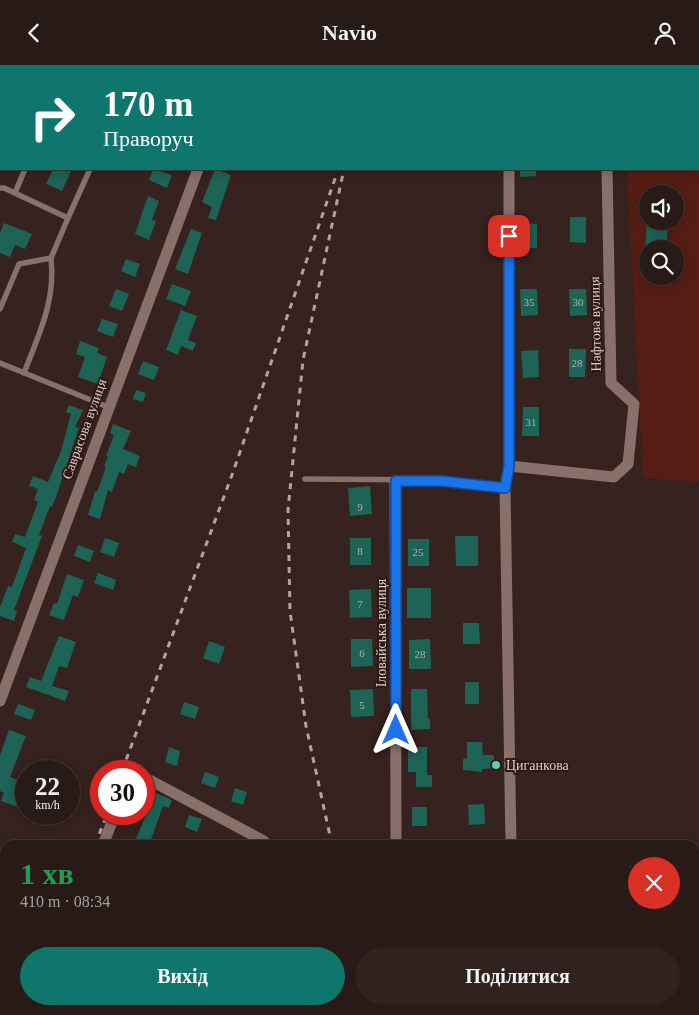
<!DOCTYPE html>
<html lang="uk">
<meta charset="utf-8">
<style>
:root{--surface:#281a16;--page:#30231f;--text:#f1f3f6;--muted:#a5a1a1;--line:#443835;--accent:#0f766e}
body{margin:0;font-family:Georgia,serif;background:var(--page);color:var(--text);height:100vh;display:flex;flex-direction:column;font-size:19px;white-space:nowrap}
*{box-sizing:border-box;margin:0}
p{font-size:16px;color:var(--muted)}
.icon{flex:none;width:28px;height:28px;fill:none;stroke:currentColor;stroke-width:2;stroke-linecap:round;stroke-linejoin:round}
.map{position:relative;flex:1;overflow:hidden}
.drawer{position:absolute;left:0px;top:775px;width:700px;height:175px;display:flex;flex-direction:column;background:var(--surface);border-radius:15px 15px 0 0;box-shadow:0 2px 12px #0003,0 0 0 1px var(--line)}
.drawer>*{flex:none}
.banner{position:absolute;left:0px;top:0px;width:700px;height:105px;box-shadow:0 2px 12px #0003,0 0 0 1px var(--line);background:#0f766e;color:#fff;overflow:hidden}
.fabs{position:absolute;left:639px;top:120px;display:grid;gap:10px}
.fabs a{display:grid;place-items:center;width:45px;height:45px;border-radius:50%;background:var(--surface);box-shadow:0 2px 12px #0003,0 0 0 1px var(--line);font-size:25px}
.speed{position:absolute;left:15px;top:695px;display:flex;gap:10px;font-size:25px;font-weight:700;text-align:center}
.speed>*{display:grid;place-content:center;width:65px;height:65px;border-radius:50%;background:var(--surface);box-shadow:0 2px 12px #0003,0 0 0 1px var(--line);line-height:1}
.speed small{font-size:12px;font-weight:400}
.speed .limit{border:8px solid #d22;background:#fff;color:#111}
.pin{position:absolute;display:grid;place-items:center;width:42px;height:42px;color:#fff;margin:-21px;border-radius:10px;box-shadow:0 2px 8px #0006}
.me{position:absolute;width:55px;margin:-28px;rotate:0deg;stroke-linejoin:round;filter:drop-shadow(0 0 4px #0008)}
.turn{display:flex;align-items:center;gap:18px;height:105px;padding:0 20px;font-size:22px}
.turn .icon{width:65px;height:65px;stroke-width:2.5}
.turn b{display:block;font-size:35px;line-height:42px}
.round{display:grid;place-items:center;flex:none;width:52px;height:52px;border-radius:26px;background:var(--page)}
.summary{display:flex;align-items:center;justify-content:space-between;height:85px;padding:0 20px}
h1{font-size:30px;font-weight:700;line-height:38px;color:#1e9e55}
.primary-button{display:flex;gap:10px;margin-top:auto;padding:10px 20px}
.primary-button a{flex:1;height:58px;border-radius:30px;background:var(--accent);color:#fff;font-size:20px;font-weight:700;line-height:58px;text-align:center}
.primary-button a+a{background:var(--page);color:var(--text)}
header{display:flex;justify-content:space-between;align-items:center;height:65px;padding:0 20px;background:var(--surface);font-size:22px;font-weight:700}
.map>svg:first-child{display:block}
</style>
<header><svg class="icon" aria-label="back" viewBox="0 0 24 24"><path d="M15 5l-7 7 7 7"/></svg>Navio<svg class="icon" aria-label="person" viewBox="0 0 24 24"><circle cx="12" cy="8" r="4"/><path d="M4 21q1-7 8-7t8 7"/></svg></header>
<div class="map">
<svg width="699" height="950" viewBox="0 0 699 950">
<rect width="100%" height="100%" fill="#36221e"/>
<path fill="#561d14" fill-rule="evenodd" d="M622 0H699V417L643 413 627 104H699V1ZM648 129H675V156H648ZM648 184H675V211H648Z"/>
<g fill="#1d6356">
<polygon points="53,104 72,104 62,126 46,119"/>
<polygon points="153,104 172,110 167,123 149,115"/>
<polygon points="215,104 231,110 216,155 208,153 212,142 202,137"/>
<polygon points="520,104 536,104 536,111 520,112"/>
<polygon points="148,131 159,136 152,155 156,156 149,175 135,169"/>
<polygon points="570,152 586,152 586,178 570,177"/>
<polygon points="647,156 668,156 666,184 645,184"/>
<polygon points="4,158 32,169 25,184 15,180 10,192 0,188 0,168"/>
<polygon points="521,158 537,159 537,183 521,183"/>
<polygon points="191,164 202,168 188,209 175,204"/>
<polygon points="126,194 140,199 135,212 121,206"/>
<polygon points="172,219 191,226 185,241 166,234"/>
<polygon points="116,224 129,229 122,246 109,241"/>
<polygon points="520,224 537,224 538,250 521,251"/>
<polygon points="569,224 586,224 587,250 570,251"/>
<polygon points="181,245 197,251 188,275 196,278 193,286 181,281 178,290 166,285"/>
<polygon points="102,254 118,259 113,272 97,266"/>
<polygon points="80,276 99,283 97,288 107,292 98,319 78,312 85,292 76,289"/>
<polygon points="569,284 586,284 585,312 569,312"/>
<polygon points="538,285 539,312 523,313 521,286"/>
<polygon points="143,296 159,302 154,315 138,309"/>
<polygon points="136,325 146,328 143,337 133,334"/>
<polygon points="69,340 83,345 75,362 79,363 56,432 52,442 50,441 39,470 42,471 14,545 17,546 14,556 0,551 0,542 8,521 12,522 26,483 12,477 15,469 25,472 38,437 34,435 38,424 29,421 33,411 48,417 61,386 71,349 66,347"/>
<polygon points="523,342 539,342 539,371 522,371"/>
<polygon points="113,359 131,366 123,384 140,391 136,402 128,399 124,409 119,407 112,427 108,425 100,454 88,450 95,426 97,427 106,402 104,401 108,392 106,391 114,370 110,368"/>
<polygon points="370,421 372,449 350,451 348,423"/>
<polygon points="455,471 478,471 478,501 456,501"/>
<polygon points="105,473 119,478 114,492 100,487"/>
<rect x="350" y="473" width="21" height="27"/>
<rect x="408" y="474" width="21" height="27"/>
<polygon points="78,480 94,486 90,497 74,491"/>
<polygon points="98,508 116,515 113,525 94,518"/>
<polygon points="67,509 84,515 78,532 73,530 64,555 49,550 54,538 57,539"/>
<rect x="407" y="523" width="24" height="30"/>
<polygon points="371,524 372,552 350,553 349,525"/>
<polygon points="463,558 479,558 480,579 463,579"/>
<polygon points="59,571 76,577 67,603 59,601 52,621 69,626 65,636 26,622 30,612 41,616"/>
<polygon points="351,574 372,574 373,601 351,602"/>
<polygon points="430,574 431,604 409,604 409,575"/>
<polygon points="209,576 225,582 219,599 203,593"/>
<rect x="465" y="617" width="14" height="22"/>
<polygon points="373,624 374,651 351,652 350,625"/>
<polygon points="411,624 427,624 428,654 430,654 430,664 411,665"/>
<polygon points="184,637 199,642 195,654 180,649"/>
<polygon points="18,639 35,645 31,655 14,649"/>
<polygon points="9,665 26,671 10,712 26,718 26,729 21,743 1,736 4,728 0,726 0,690"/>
<polygon points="467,677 482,677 483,690 494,690 494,703 482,704 482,707 463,705 463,694 467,693"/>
<polygon points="169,682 180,686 177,701 165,697"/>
<polygon points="408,682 427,682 427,710 432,710 432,722 416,722 416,707 408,707"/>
<polygon points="205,707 219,712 215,723 201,718"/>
<polygon points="235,723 247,727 243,740 231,736"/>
<polygon points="156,728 172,735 169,743 163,741 149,780 133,780"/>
<polygon points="484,739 485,759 469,760 468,740"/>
<rect x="412" y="742" width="15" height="19"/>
<polygon points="189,750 202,754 197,767 185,762"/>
</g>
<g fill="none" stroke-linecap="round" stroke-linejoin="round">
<g stroke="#89706b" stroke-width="5.5">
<polyline points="70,1 71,0"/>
<polyline points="0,123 4,123 68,153 90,104"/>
<polyline points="15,128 25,104"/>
<polyline points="0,244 19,199 51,193 68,153"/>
<polyline points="0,298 108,342"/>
<path d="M24 308C39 269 56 235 51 193"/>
<polyline points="305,414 441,415 505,423"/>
</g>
<g stroke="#89706b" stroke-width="11">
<polyline points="507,0 507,1"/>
<polyline points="605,0 605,1"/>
<polyline points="237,1 238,0"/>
<polyline points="509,104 509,401 505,423 511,780"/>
<polyline points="509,401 614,412 628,399 634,339 611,318 607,104"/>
<polyline points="395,416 396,780"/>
<polyline points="0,636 198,104"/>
<polyline points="144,712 264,776 267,780"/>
<polyline points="103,780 115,749"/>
<polyline points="515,945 515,950"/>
<polyline points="35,950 37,945"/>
<polyline points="205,950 207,945"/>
</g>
<g stroke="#b2a39f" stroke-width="3" stroke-dasharray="6 6" stroke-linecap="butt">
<polyline points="377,1 378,0"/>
<polyline points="122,706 232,410 337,108"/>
<polyline points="95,780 107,749"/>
<polyline points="332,780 306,661 290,546 288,445 303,295 344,104"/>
<polyline points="393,945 395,950"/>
<polyline points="32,950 34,945"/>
</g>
</g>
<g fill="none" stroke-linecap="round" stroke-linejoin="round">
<defs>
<polyline id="route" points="396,665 396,416 441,416 505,423 509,401 509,171"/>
</defs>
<use href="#route" stroke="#114b97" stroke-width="12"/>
<use href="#route" stroke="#1a73e8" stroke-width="9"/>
</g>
<circle fill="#5eceb8" stroke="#2c1815" stroke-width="2" cx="496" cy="700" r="5"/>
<g text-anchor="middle" stroke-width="4" stroke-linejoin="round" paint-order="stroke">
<g font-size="11" fill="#acb3ae">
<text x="529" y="241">35</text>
<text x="578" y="241">30</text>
<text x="577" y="302">28</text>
<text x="531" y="361">31</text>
<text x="360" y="446">9</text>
<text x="360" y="490">8</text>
<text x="418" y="491">25</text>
<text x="360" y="543">7</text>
<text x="362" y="592">6</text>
<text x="420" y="593">28</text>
<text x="362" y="644">5</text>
</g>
<g font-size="14" fill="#dccecb" stroke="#2c1815">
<text transform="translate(595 259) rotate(-91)" y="5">Нафтова вулиця</text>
<text transform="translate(84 364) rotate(-70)" y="5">Саврасова вулиця</text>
<text transform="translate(381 568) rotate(-90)" y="5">Іловайська вулиця</text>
</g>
<g font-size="14" fill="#dccecb" stroke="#2c1815" text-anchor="start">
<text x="506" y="705">Циганкова</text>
</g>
</g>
</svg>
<div class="fabs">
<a><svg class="icon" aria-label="sound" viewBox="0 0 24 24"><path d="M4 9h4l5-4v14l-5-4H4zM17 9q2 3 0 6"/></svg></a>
<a><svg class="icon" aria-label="search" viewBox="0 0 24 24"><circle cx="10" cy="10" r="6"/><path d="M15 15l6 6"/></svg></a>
</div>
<div class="speed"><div>22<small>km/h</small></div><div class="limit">30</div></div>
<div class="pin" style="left:509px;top:171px;background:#d93025"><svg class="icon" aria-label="arrive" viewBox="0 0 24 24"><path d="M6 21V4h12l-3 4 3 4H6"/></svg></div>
<svg class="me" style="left:396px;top:665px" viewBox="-20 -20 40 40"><path d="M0-17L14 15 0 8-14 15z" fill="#1a73e8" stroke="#fff" stroke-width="4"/></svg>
<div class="banner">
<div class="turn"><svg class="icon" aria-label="right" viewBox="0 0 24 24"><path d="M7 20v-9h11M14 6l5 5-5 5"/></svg><div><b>170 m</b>Праворуч</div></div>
</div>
<section class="drawer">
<div class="summary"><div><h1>1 хв</h1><p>410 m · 08:34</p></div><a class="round" style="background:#d93025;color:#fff"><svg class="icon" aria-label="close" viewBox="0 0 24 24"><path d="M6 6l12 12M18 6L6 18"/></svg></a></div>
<div class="primary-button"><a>Вихід</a><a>Поділитися</a></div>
</section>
</div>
